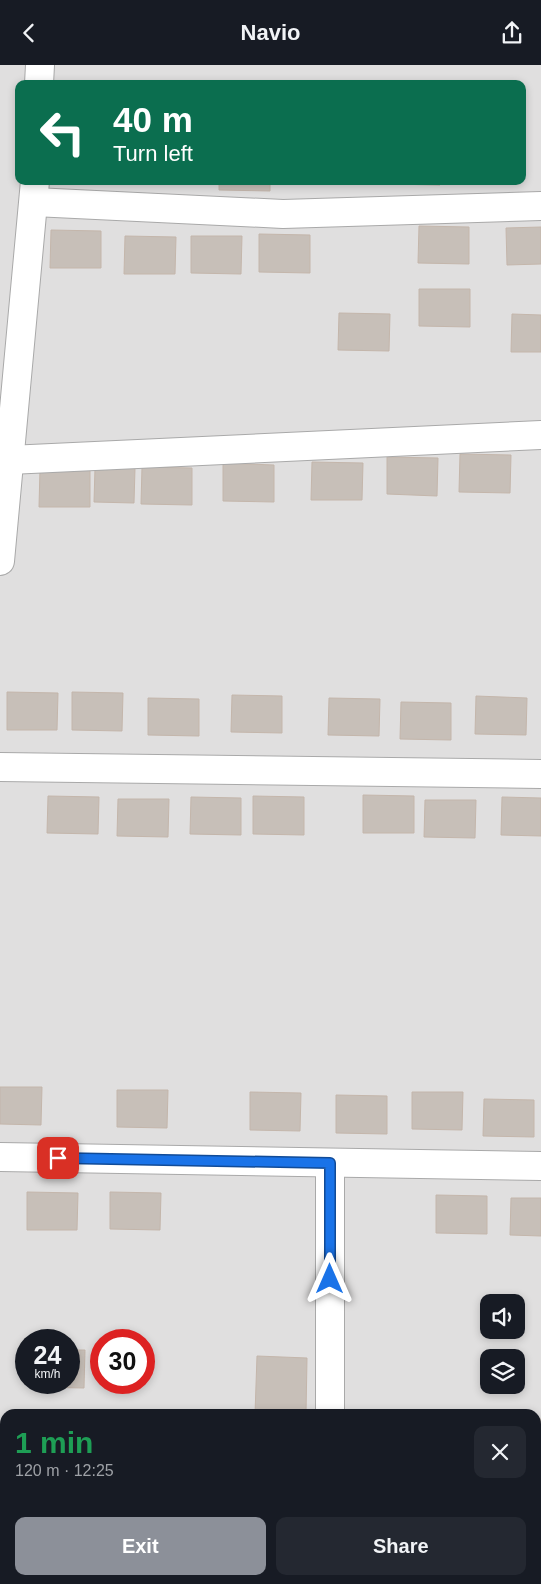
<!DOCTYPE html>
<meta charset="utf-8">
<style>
:root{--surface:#171b24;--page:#242831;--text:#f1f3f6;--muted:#9ea1a6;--accent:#8c9099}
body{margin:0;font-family:Helvetica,sans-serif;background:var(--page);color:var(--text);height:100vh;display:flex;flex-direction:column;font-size:19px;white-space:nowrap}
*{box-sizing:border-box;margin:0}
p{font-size:16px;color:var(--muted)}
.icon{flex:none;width:28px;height:28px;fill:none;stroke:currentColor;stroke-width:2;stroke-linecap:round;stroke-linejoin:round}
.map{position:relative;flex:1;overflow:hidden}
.sheet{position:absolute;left:0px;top:1344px;width:541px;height:176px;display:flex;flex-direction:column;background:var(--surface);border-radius:15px 15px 0 0;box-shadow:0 2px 8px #0003}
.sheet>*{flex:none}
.guide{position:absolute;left:15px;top:15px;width:511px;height:105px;border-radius:10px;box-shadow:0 2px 8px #0003;background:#0b6e4f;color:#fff;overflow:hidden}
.buttons{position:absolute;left:480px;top:1229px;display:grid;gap:10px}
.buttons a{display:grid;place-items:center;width:45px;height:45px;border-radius:10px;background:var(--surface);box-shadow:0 2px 8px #0003;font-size:25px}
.speed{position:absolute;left:15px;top:1264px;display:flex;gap:10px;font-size:25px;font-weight:700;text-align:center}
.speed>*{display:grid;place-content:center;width:65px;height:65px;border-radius:50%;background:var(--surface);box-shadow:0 2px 8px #0003;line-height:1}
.speed small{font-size:12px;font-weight:400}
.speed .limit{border:8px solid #d22;background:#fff;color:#111}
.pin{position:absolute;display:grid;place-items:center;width:42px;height:42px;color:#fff;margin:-21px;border-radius:10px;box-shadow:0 2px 8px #0006}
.me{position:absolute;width:55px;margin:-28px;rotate:0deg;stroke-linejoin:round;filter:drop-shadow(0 0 4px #0008)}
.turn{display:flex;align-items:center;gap:18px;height:105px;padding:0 15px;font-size:22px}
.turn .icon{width:65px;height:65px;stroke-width:2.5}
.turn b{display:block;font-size:35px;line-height:42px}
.round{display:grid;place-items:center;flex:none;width:52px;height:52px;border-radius:10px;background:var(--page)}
.head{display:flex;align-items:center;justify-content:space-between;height:85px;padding:0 15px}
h1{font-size:30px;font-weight:700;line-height:38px;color:#1e9e55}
.cta{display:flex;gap:10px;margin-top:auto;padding:10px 15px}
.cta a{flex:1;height:58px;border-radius:10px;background:var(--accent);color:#fff;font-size:20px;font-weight:700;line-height:58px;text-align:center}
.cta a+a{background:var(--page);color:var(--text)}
header{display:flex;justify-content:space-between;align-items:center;height:65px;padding:0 15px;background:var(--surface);font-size:22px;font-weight:700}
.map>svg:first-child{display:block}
</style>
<header><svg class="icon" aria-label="back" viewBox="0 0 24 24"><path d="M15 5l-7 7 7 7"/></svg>Navio<svg class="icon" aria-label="share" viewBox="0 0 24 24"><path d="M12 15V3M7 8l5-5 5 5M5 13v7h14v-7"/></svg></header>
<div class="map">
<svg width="541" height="1519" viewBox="0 0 541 1519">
<rect width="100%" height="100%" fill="#f2efe9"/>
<path fill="#e0dfdf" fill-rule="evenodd" d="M0 0H541V1519H0ZM19 19H522V116H19ZM489 1238H516V1265H489ZM26 1275H69V1318H26ZM101 1275H144V1318H101ZM489 1292H516V1320H489ZM5 1349H536V1515H5Z"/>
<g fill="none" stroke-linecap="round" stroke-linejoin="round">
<g stroke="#aad3df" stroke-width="7">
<polyline points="0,1458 5,1459"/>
<polyline points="225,1515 241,1519"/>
</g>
</g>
<g fill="#c7bfb8" stroke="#c4b6ab">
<polygon points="219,116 270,116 270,126 219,125"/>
<polygon points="389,116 440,116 440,120 389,119"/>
<polygon points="419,161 469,162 469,199 418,198"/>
<polygon points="541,162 541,199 507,200 506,163"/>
<polygon points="51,165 101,166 101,203 50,203"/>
<polygon points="259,169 310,170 310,208 259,207"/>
<polygon points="125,171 176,172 175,209 124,209"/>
<polygon points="191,171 242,171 241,209 191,208"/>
<polygon points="419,224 470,224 470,262 419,261"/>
<polygon points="339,248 390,249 389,286 338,285"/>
<polygon points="512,249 541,250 541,287 511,287"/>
<polygon points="460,389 511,390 510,428 459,427"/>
<polygon points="387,392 438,393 437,431 387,429"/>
<polygon points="312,397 363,398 362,435 311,435"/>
<polygon points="223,398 274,400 274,437 223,436"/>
<polygon points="142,402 192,403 192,440 141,439"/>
<polygon points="95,403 135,403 134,438 94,437"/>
<polygon points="40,404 90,405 90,442 39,442"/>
<polygon points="7,627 58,628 57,665 7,665"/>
<polygon points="72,627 123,628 122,666 72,665"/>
<polygon points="232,630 282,631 282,668 231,667"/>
<polygon points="476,631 527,633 526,670 475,669"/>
<polygon points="148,633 199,634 199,671 148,670"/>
<polygon points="329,633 380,634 379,671 328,670"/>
<polygon points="401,637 451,638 451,675 400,674"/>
<polygon points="363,730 414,731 414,768 363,768"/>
<polygon points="48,731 99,732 98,769 47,768"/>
<polygon points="253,731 304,732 304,770 253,769"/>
<polygon points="191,732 241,733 241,770 190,769"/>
<polygon points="502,732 541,733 541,771 501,770"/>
<polygon points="118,734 169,734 168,772 117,771"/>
<polygon points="425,735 476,735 475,773 424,772"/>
<polygon points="0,1022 42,1022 41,1060 0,1059"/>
<polygon points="117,1025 168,1025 167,1063 117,1062"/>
<polygon points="250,1027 301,1028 300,1066 250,1065"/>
<polygon points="412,1027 463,1027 462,1065 412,1064"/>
<polygon points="336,1030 387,1031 387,1069 336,1068"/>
<polygon points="484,1034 534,1035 534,1072 483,1071"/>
<polygon points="27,1127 78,1128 77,1165 27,1165"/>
<polygon points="110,1127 161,1128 160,1165 110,1164"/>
<polygon points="436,1130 487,1131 487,1169 436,1168"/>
<polygon points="511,1133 541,1133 541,1171 510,1170"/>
<polygon points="69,1285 85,1285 84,1323 34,1322 34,1318 69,1318"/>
<polygon points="257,1291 307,1293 306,1349 255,1349"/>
<rect x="536" y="1354" width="5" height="38"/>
</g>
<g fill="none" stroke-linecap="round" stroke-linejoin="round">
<defs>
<g id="minor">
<polyline points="39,19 40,0"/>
<polyline points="34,137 283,149 541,141"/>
<polyline points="9,395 541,370"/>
<polyline points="0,496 35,116"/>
<polyline points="0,702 541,709"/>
<polyline points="0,1092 541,1101"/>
<polyline points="330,1349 330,1098"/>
<polyline points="536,1409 541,1409"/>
</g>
</defs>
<use href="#minor" stroke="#a9a9a9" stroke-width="30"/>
<use href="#minor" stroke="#fff" stroke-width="28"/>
</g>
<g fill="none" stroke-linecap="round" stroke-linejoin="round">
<defs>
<polyline id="route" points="58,1093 330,1098 330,1214"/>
</defs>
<use href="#route" stroke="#114b97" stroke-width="12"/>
<use href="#route" stroke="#1a73e8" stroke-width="9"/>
</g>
</svg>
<div class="buttons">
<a><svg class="icon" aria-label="sound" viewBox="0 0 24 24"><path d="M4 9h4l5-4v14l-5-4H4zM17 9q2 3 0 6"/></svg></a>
<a><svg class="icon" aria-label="layers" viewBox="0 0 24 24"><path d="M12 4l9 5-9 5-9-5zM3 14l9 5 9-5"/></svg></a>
</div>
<div class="speed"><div>24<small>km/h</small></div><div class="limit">30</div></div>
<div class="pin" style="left:58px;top:1093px;background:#d93025"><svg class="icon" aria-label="arrive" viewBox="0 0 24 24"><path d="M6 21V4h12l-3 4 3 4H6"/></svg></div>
<svg class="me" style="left:330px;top:1214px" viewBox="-20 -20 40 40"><path d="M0-17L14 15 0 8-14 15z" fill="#1a73e8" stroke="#fff" stroke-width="4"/></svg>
<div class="guide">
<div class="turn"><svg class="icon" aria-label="left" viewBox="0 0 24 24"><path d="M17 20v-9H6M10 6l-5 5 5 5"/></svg><div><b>40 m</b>Turn left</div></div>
</div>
<section class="sheet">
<div class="head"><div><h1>1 min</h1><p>120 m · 12:25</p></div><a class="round"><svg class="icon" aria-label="close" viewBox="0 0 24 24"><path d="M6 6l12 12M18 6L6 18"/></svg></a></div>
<div class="cta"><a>Exit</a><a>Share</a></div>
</section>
</div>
